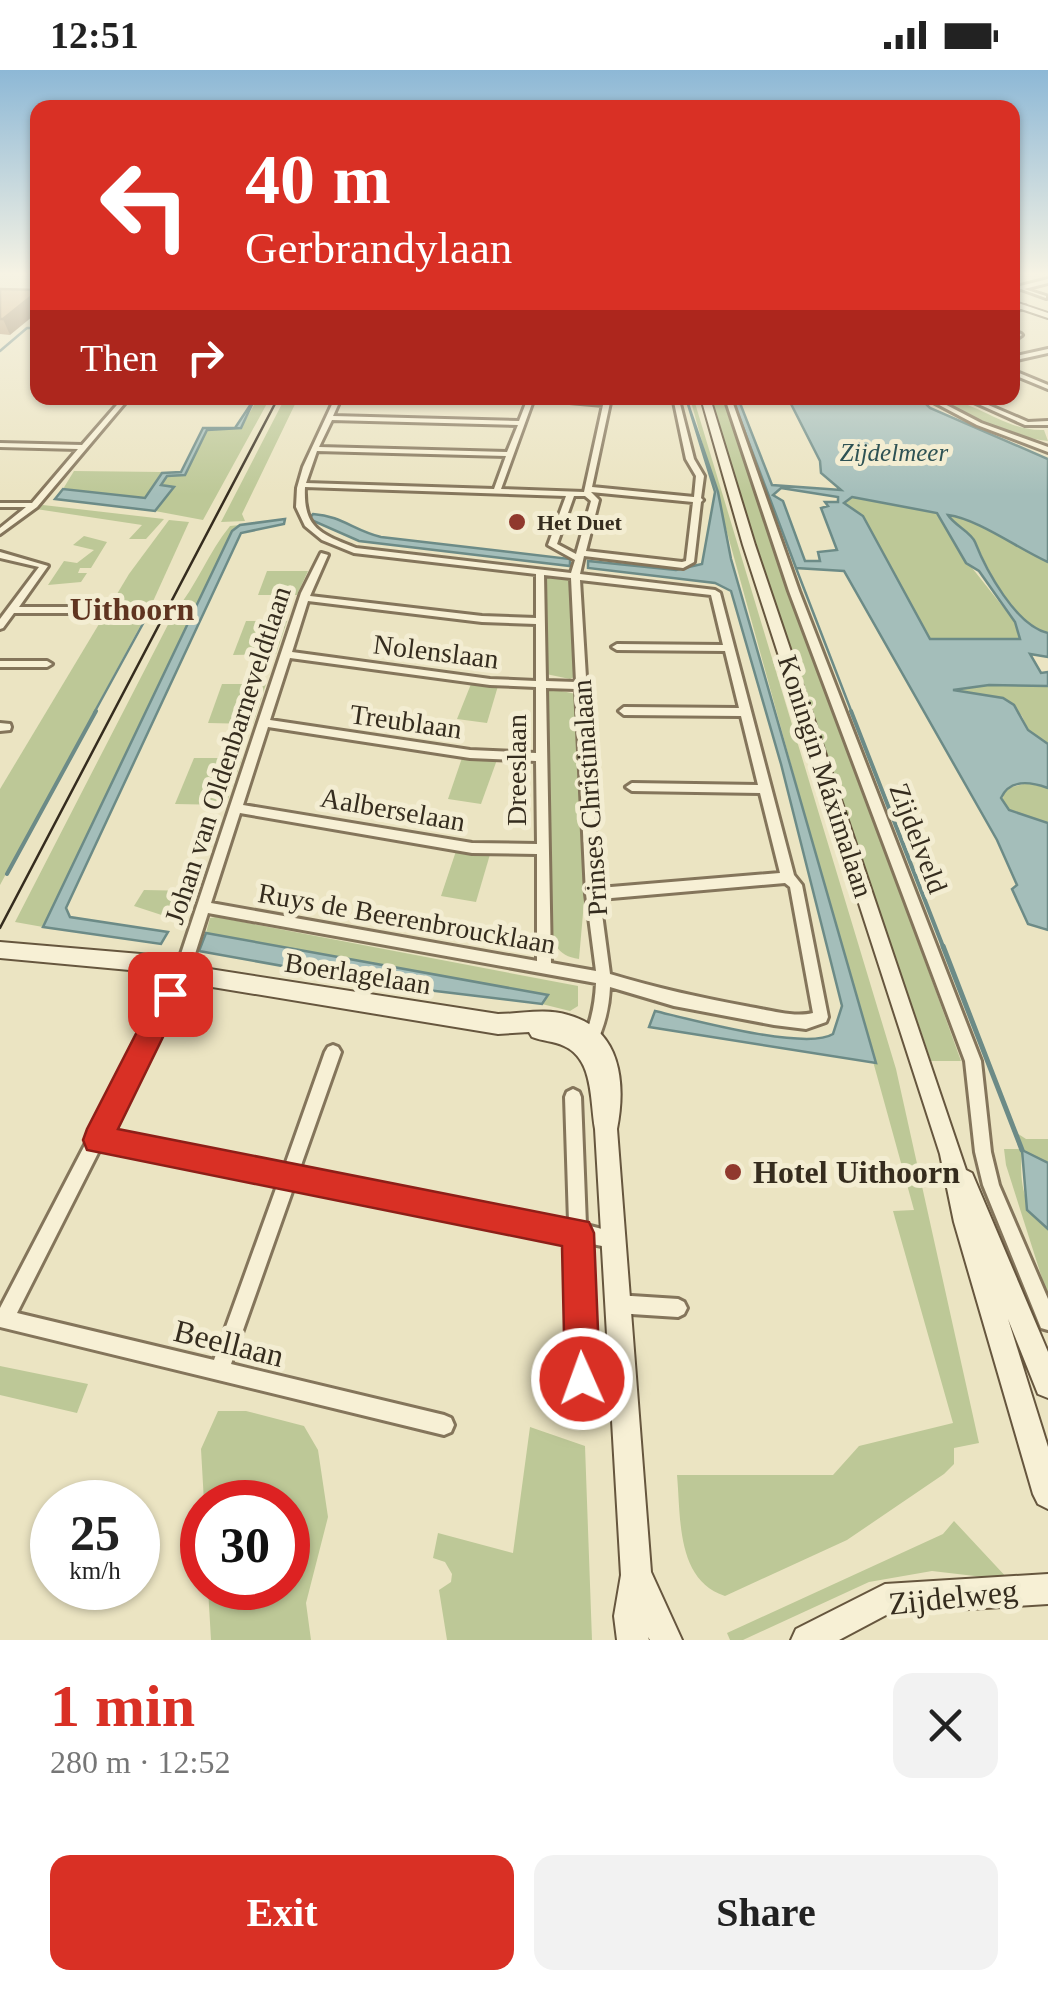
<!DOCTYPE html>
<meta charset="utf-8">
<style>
:root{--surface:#fff;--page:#f2f2f2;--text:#222;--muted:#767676;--accent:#d93025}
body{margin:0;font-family:Georgia,serif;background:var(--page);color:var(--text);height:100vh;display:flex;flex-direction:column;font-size:38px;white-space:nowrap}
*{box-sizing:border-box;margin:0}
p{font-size:32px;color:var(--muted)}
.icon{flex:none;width:55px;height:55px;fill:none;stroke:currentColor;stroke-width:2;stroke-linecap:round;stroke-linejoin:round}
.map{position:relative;height:1570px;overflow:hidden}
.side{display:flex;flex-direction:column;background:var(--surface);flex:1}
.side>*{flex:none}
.hud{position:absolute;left:30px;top:30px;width:990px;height:305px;border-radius:20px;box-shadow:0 2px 8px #0004;background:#d93025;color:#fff;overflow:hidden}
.speed{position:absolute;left:30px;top:1410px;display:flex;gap:20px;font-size:50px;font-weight:700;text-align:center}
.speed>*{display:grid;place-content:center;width:130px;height:130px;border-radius:50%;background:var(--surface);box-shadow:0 2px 8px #0004;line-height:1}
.speed small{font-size:25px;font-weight:400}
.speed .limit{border:15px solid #d22;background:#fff;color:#111}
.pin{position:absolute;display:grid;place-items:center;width:85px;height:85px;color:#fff;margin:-42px;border-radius:20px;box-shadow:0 5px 15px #0006}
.me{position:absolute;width:110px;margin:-55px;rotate:358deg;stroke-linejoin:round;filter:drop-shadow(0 0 8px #0008)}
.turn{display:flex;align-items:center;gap:35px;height:210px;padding:0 50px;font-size:45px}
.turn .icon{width:130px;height:130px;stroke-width:2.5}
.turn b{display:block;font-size:70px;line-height:85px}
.then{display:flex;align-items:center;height:95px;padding:0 50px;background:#0003;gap:20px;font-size:38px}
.round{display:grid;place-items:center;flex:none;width:105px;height:105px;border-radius:20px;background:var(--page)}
.head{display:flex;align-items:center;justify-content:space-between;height:170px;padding:0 50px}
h1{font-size:60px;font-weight:700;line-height:75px;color:var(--accent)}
.action{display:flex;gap:20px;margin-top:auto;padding:20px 50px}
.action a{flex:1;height:115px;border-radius:20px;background:var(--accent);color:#fff;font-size:40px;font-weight:700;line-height:115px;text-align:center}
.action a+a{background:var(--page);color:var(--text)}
.status{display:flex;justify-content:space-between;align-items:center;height:70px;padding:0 50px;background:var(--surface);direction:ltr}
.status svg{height:28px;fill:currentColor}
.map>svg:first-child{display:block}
</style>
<div class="status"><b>12:51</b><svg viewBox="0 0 49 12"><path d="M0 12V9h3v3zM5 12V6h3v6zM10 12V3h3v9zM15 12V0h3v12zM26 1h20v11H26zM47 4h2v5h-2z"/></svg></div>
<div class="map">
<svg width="1048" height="1570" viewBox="0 0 1048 1570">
<rect width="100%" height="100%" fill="#ebe4c2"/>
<g fill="#bdc897">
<polygon points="258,328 270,328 203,450 155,441 173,418 161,415 167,406 185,405 207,360 241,358"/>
<polygon points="285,328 298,328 242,444 245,451 221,452"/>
<path d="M690 328 695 333 896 999 979 1373 954 1378V1394L944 1404 847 1470 725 1526C676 1510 681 1448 677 1405H833L859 1376 953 1353 893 1141 914 1140Z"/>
<polygon points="710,328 722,328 961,991 931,991 754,476"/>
<path d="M933 328C974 327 1004 362 1044 360L1048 371C1011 366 963 352 933 328Z"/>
<polygon points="74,401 162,402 145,429 63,419"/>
<polygon points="852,427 937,442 961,484 1015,552 1020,569 930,569 863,446 844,433"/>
<polygon points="43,435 164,449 146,469 129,469 142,455 36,439"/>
<path d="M947 443C982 451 1014 477 1048 492V563C1014 556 988 499 975 471 970 461 954 454 947 443Z"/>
<polygon points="169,450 189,452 150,538 0,815 0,719 129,504"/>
<path d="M240 455 232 461 43 857 15 852 174 543C197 515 208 483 230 456Z"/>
<polygon points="84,466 107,472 91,498 80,498 78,503 87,503 81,512 48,515 64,491 77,493 94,480 73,475"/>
<polygon points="267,501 308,501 297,525 258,525"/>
<polygon points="547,504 570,507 576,606 570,609 546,604"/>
<polygon points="246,551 287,551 276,584 233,585"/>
<polygon points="222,614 266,614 253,654 208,653"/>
<polygon points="471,614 498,616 487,653 457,649"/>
<polygon points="989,615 1048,616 1048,674 1028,660 1022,646 1003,628 953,621"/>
<path d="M547 618 576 624 584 832 579 889C556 886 553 872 549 852Z"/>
<polygon points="463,685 498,687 481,734 448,729"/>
<polygon points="194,688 242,688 226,735 175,734"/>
<polygon points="1027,713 1048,718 1048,753 1008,740 1002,733 1005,719"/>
<polygon points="457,778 491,781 476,832 441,826"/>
<polygon points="144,820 195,821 183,852 134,836"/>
<polygon points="216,847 578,916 578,936 570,941 542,934 547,925 206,863 210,848"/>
<path d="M1012 1060 1026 1069H1048V1093L1022 1080C1019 1111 1023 1139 1048 1159V1227L1006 1095 1004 1079H1021Z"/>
<polygon points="0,1296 88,1314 77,1343 0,1325"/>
<polygon points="218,1341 246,1341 304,1356 318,1380 328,1447 306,1533 311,1570 211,1570 208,1518 288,1518 288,1432 204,1432 201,1379"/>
<polygon points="530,1357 585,1376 592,1570 447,1570 439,1520 451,1512 452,1504 445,1492 433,1488 438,1463 513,1483"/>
<polygon points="954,1451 1009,1510 932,1501 869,1512 743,1570 730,1570 727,1563 943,1464"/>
</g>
<g fill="#a4beba" stroke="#6c8b87" stroke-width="2.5" fill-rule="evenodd">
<polygon points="255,328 241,358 207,360 185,405 167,406 161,415 174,417 155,441 55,429 63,419 145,428 162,403 181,402 203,358 235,358"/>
<path d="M686 328 718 422 731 489 876 993 649 957 655 941C689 949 806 981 833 964L842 936 781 694 731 521 715 513 588 498V491L676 500 702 494 715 422Z"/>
<path d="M732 328H738L772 415 841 420 821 403 820 391 788 328 922 330 930 338 1048 389V492C1017 478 978 449 948 445 954 455 971 462 975 472 986 500 1016 556 1048 563V587L1030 584 1041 603 1048 602V616L989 615 953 620 1003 628 1014 635 1028 660 1048 674V718C1031 712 1010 708 1001 728L1009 740 1048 753V860L1028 854 1012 819 1017 815 997 770 844 501 796 498ZM781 418 838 427V432H825L828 436 821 438 837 480 818 482 820 491H805L783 431 773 425ZM852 427 937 443 966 493 979 501 1015 552 1020 569H930L863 446 844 433Z"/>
<path d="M313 444C342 446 353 460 381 467L570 489V496L359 471 309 449Z"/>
<polygon points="285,449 284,454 241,463 66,838 70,847 168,862 161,874 43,857 232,461 240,455"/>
<polygon points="206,863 548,925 542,934 394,916 199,881"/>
<polygon points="1022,1080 1048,1093 1048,1159 1027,1140"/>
</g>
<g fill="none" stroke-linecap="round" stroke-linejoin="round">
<g stroke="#6c8b87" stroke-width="2.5">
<polyline points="0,281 27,258 38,258"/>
<polyline points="796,498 852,643"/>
<polyline points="94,643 151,539"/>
</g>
<g stroke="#6c8b87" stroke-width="4">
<polyline points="851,641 944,879"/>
<polyline points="7,804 96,641"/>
</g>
<polyline stroke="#6c8b87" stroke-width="5" points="943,876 1022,1080"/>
<defs>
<g id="street">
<polygon points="1048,209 1048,213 1024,219 1046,226 1046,228 1021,219 1012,221 1012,218"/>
<polygon points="1025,236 1025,238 1012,241 1012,237"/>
<polygon points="1012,260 1021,264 1022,265 1019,267 1012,264"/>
<polygon points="1048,279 1048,283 1012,291 1012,287"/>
<polygon points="1012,300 1048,315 1048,319 1012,304"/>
<polygon points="123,328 129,328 37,437 0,464 0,458 26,437 0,437 0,433 32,433 78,379 0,377 0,373 82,375"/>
<path d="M335 328H341L333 346 519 351 528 328H534L501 419 584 422 603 335 547 330 544 328 604 331 605 328H611L592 417 694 427 696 406 686 389 674 332 661 328 679 330 694 389 704 406 701 428 703 430 701 432 694 492 683 498 584 486 580 504 715 520 720 523 794 805 802 815 828 947 826 952 806 959 774 955 674 936 610 917C609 940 604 958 594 978L589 980 584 978 582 973C591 953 595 936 596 913L208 843 189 903 108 1064 284 1098 325 982 328 977 333 975 338 977 341 982 299 1101 569 1152 565 1027 567 1022 573 1019 579 1022 581 1027 586 1155 618 1163 621 1169 618 1175 612 1178 587 1173 594 1345 591 1352 584 1355 577 1352 574 1345 569 1169 294 1116 231 1294 444 1345 451 1348 454 1355 451 1362 444 1365 0 1257V1238L175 902 301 523 321 483 328 485 310 526 482 546 536 548V504L354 483 322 470 305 456 296 437 297 418 303 397ZM332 350 518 355 507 382 319 377ZM317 381 506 386 494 419 306 413ZM305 417 566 426 548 475 575 490 571 503 356 478C321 464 303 459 305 417ZM591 422 693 432 686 491 682 492 586 481 599 430ZM574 426H585L591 431 576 484 557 474ZM544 505 571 508 576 612 546 611ZM580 510 711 525 723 575 617 574 612 577 617 580 725 581 739 638 624 637 619 641 624 645 741 646 758 715 632 713 626 717 632 721 760 723 780 803 599 818ZM308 531 482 552 536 554V611L490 609 292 582ZM290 588 490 615 536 617V683L470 680 270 650ZM546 618 576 619 586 824 596 901 551 893ZM268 657 470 688 536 691 537 774 472 773 243 735ZM240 743 472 783 537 784V891L211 833ZM785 813 790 817 813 943C794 948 769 940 750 937 702 928 656 918 610 904L600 829ZM100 1079 278 1113 214 1290 17 1243Z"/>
<polygon points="725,328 731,328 799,521 981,991 991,1082 999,1115 1048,1229 1048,1260 1041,1258 983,1115 975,1082 965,991 789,521"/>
<polygon points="926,328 933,328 981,353 1048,377 1048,382 977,355"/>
<polygon points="965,328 972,328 1028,352 1048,351 1048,355 1025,355"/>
<polygon points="0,482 48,496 19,537 82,537 87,540 82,543 14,543 3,558 0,559 0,549 39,497 0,488"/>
<polygon points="0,591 47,591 52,594 47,597 0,597"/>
<polygon points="0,653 10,654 11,657 10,660 0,661"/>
<polygon points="616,1225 678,1229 684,1232 687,1238 684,1244 678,1247 616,1243 610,1240 607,1234 610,1228"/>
</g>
<g id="secondary">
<polygon points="1012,231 1048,243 1048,248 1012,236"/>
<polygon points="701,328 710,328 755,475 966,1100 972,1103 1048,1282 1048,1328 1038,1324 1008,1249 1048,1377 1048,1439 1038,1434 1033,1424 954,1152 940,1084 743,475"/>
<path d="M0 872 164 886 184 895 498 944C521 944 545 938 568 945 621 959 626 1013 617 1059L651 1502 682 1570H650L648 1567 649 1570H617L614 1546 621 1505 595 1059C590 1032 594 989 564 976 554 971 542 971 532 967L529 962 498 964 182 912 162 903 0 888Z"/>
<polygon points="1048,1504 1048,1534 888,1544 839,1570 791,1570 796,1559 885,1514"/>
</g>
</defs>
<use href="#street" stroke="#84755b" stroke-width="6"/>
<use href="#secondary" stroke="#66563e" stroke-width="4"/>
<use href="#street" fill="#f7f0d5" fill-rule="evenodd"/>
<use href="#secondary" fill="#f7f0d5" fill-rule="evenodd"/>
<polyline stroke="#352c1e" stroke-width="2.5" points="0,858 278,328"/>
</g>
<polygon fill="#ab8c69" points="0,219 10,265 0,264"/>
<polygon fill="#8b7255" points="38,221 38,242 10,265 3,249"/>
<polygon fill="#c7a37a" stroke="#8b7255" stroke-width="2.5" points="0,219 38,220 38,221 3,249 0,249"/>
<linearGradient id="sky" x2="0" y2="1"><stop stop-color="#8db8d6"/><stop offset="0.48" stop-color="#f6f3e4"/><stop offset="1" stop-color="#f6f3e4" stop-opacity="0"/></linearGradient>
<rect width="1048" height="425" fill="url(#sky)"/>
<polygon fill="#d93025" stroke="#8d1f18" stroke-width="2.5" points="170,912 180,915 184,924 118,1059 589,1152 594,1163 600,1309 595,1321 582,1327 570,1321 565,1309 562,1176 87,1080 83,1070 87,1059 161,915"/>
<g fill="#90392e" stroke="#f3edd2" stroke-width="4">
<circle cx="517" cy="452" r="10"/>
<circle cx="733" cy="1102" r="10"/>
</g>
<g text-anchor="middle" stroke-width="10" stroke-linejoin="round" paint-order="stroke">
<g font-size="22" font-weight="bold" fill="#352c1e" stroke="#f3edd2" text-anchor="start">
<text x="537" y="460">Het Duet</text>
</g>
<g font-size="25" font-style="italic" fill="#2e5254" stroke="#f3edd2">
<text x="894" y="391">Zijdelmeer</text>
</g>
<g font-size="28" fill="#352c1e" stroke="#f3edd2">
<text transform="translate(436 581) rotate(7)" y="10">Nolenslaan</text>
<text transform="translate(406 651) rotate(8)" y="10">Treublaan</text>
<text transform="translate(227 685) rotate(-72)" y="10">Johan van Oldenbarneveldtlaan</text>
<text transform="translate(516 700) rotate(-90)" y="10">Dreeslaan</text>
<text transform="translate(826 706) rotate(72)" y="10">Koningin Máximalaan</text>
<text transform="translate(589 728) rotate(-94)" y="10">Prinses Christinalaan</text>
<text transform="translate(393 739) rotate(10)" y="10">Aalberselaan</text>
<text transform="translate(919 768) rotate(69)" y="10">Zijdelveld</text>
<text transform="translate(407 848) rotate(10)" y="10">Ruys de Beerenbroucklaan</text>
<text transform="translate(358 903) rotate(9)" y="10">Boerlagelaan</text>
</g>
<g font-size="32" font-weight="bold" fill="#5f3420" stroke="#f3edd2">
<text x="132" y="550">Uithoorn</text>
</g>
<g font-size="32" font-weight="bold" fill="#352c1e" stroke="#f3edd2" text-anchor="start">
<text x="753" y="1113">Hotel Uithoorn</text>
</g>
<g font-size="32" fill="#352c1e" stroke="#f3edd2">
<text transform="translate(229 1273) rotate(14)" y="11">Beellaan</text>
<text transform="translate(953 1527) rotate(-6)" y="11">Zijdelweg</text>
</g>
</g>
</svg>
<div class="speed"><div>25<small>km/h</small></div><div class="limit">30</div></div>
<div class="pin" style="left:170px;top:924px;background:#d93025"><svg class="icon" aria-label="arrive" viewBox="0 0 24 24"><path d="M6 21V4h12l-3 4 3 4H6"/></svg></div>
<svg class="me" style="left:582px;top:1309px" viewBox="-20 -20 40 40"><circle r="17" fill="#d93025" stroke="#fff" stroke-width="3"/><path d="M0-11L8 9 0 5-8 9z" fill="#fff"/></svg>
<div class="hud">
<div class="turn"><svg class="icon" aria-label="left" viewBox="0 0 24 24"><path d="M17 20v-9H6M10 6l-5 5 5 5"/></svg><div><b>40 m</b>Gerbrandylaan</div></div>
<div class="then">Then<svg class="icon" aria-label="right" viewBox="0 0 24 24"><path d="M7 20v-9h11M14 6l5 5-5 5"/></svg></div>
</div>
</div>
<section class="side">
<div class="head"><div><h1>1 min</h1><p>280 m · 12:52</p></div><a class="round"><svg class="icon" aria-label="close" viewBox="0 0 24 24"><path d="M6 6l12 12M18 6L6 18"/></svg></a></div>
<div class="action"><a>Exit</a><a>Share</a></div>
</section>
